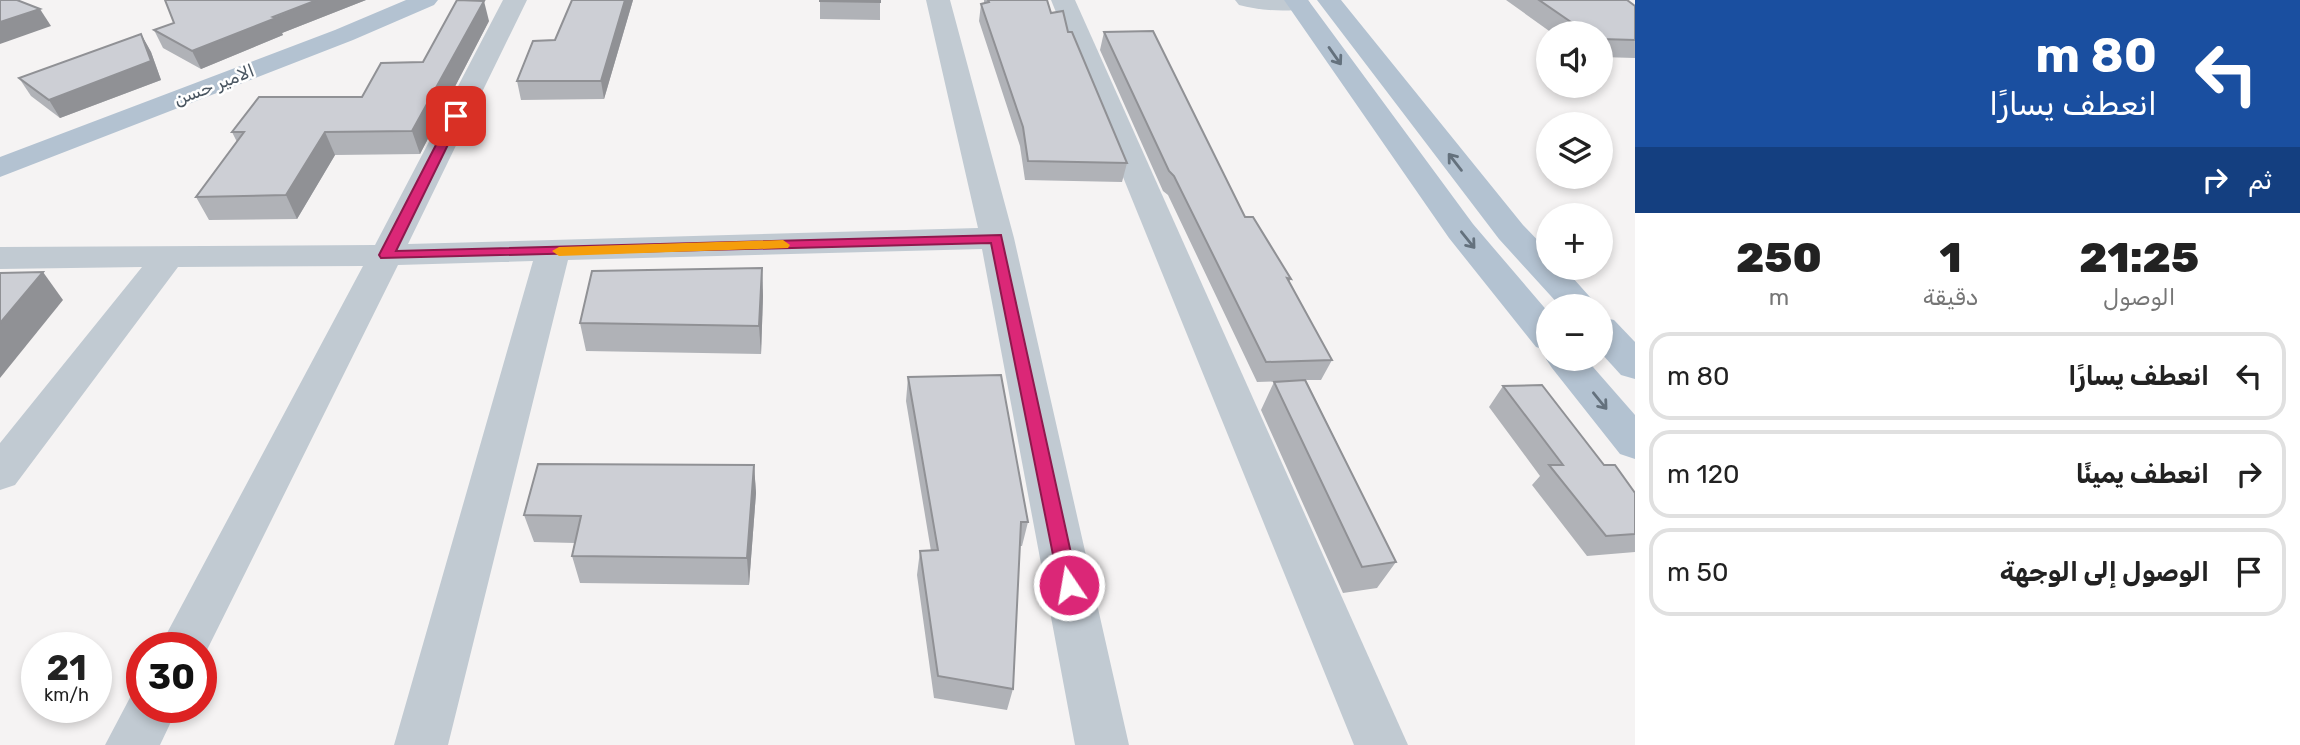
<!DOCTYPE html>
<html lang="ar">
<meta charset="utf-8">
<style>
:root{--surface:#fff;--page:#f2f2f2;--text:#222;--muted:#767676;--line:#e0e0e0}
body{margin:0;font-family:Rubik,"Noto Naskh Arabic",sans-serif;background:var(--page);color:var(--text);direction:rtl;height:100vh;display:flex;flex-direction:column;font-size:26px;white-space:nowrap}
*{box-sizing:border-box;margin:0}
p{font-size:23px;color:var(--muted)}
.icon{flex:none;width:38px;height:38px;fill:none;stroke:currentColor;stroke-width:2;stroke-linecap:round;stroke-linejoin:round}
.map{position:relative;flex:1;overflow:hidden;direction:ltr}
.drawer{display:flex;flex-direction:column;background:var(--surface);width:665px}
.drawer>*{flex:none}
.guide{background:#1a4fa0;color:#fff;overflow:hidden}
.buttons{position:absolute;left:1536px;top:21px;display:grid;gap:14px}
.buttons a{display:grid;place-items:center;width:77px;height:77px;border-radius:50%;background:var(--surface);box-shadow:0 4px 10px #0003;font-size:35px}
.speed{position:absolute;left:21px;top:632px;display:flex;gap:14px;font-size:35px;font-weight:700;text-align:center}
.speed>*{display:grid;place-content:center;width:91px;height:91px;border-radius:50%;background:var(--surface);box-shadow:0 4px 10px #0003;line-height:1}
.speed small{font-size:18px;font-weight:400}
.speed .limit{border:10px solid #d22;background:#fff;color:#111}
.pin{position:absolute;display:grid;place-items:center;width:60px;height:60px;color:#fff;margin:-30px;border-radius:14px;box-shadow:0 4px 10px #0006}
.me{position:absolute;width:77px;margin:-38px;rotate:348deg;stroke-linejoin:round;filter:drop-shadow(0 0 5px #0008)}
.turn{display:flex;align-items:center;gap:24px;height:147px;padding:0 28px;font-size:32px}
.turn .icon{width:91px;height:91px;stroke-width:2.5}
.turn b{display:block;font-size:49px;line-height:60px}
.then{display:flex;align-items:center;height:66px;padding:0 28px;background:#0003;gap:14px;font-size:26px}
.eta{display:flex;justify-content:space-evenly;align-items:center;height:119px;text-align:center}
.eta b{font-size:42px;font-weight:800;line-height:49px}
ul{padding:0;list-style:none}
li{display:flex;align-items:center;gap:21px;height:88px;margin:0 14px 10px;padding:0 14px;border:4px solid var(--line);border-radius:21px}
li div{flex:1}
li b{display:block;font-size:26px}
li em{font-style:normal}
main{display:flex;flex:1;min-height:0}
.map>svg:first-child{display:block}
</style>
<main>
<section class="drawer">
<div class="guide">
<div class="turn"><svg class="icon" aria-label="left" viewBox="0 0 24 24"><path d="M17 20v-9H6M10 6l-5 5 5 5"/></svg><div><b>80 m</b>انعطف يسارًا</div></div>
<div class="then">ثم<svg class="icon" aria-label="right" viewBox="0 0 24 24"><path d="M7 20v-9h11M14 6l5 5-5 5"/></svg></div>
</div>
<div class="eta">
<div><b>21:25</b><p>الوصول</p></div>
<div><b>1</b><p>دقيقة</p></div>
<div><b>250</b><p>m</p></div>
</div>
<ul>
<li><svg class="icon" aria-label="left" viewBox="0 0 24 24"><path d="M17 20v-9H6M10 6l-5 5 5 5"/></svg><div><b>انعطف يسارًا</b></div><em>80 m</em></li>
<li><svg class="icon" aria-label="right" viewBox="0 0 24 24"><path d="M7 20v-9h11M14 6l5 5-5 5"/></svg><div><b>انعطف يمينًا</b></div><em>120 m</em></li>
<li><svg class="icon" aria-label="arrive" viewBox="0 0 24 24"><path d="M6 21V4h12l-3 4 3 4H6"/></svg><div><b>الوصول إلى الوجهة</b></div><em>50 m</em></li>
</ul>
</section>
<div class="map">
<svg width="1635" height="745" viewBox="0 0 1635 745">
<rect width="100%" height="100%" fill="#f5f3f3"/>
<g fill="none" stroke-linecap="round" stroke-linejoin="round">
<g fill="#c1cad2" fill-rule="evenodd">
<polygon points="503,0 527,0 408,244 978,228 926,0 950,0 1014,238 1129,745 1075,745 982,249 568,260 448,745 394,745 533,261 398,265 201,662 201,648 159,648 363,266 178,267 15,485 0,490 0,443 142,267 0,269 0,247 375,245"/>
<polygon points="1051,0 1075,0 1408,745 1354,745"/>
<path d="M1235 0H1308L1310 3 1306 8C1287 13 1258 10 1239 5Z"/>
<polygon points="142,686 142,707 178,707 160,745 105,745 134,690"/>
</g>
<g fill="#b3c2d1" fill-rule="evenodd">
<polygon points="406,0 438,0 434,5 353,40 0,177 0,157 335,30"/>
<polygon points="1284,0 1308,0 1473,224 1549,313 1549,351 1536,347 1449,238"/>
<polygon points="1317,0 1341,0 1523,225 1549,252 1549,268 1564,268 1598,306 1560,306 1499,239"/>
<polygon points="1601,317 1614,320 1635,342 1635,379 1621,375 1601,353"/>
<polygon points="1549,354 1549,359 1586,359 1635,415 1635,459 1620,454 1552,368 1546,359"/>
</g>
</g>
<g fill="#b0b2b7">
<polygon points="165,0 366,0 282,33 283,35 201,69 163,48 154,30 174,23"/>
<polygon points="572,0 633,0 604,99 521,100 517,81 555,40"/>
<polygon points="820,0 880,0 880,20 820,19"/>
<polygon points="984,0 1047,0 1051,13 1068,32 1127,163 1122,182 1025,180 1020,146 979,21 981,4 984,3"/>
<polygon points="1506,0 1627,0 1635,6 1635,58 1601,57 1601,33 1552,33"/>
<polygon points="489,21 420,154 335,155 297,219 209,220 196,197 237,142 232,132 362,97 423,62"/>
<polygon points="1104,32 1291,279 1289,282 1332,360 1321,380 1306,380 1396,562 1377,588 1343,593 1261,410 1274,382 1292,381 1257,382 1168,195 1163,191 1100,50"/>
<polygon points="141,34 151,52 161,80 60,118 31,96 19,78"/>
<polygon points="762,268 763,296 761,354 586,351 580,323"/>
<polygon points="908,377 1028,522 1022,546 1020,546 1013,689 1007,710 934,698 917,575 920,551 931,551 906,401"/>
<polygon points="1503,386 1604,465 1635,493 1635,552 1587,556 1532,485 1540,476 1489,407"/>
<polygon points="754,465 756,493 749,585 580,583 572,556 575,543 534,542 524,515"/>
</g>
<g fill="#909195">
<polygon points="317,0 366,0 282,33 283,35 201,69 192,51"/>
<polygon points="625,0 633,0 604,99 601,81"/>
<polygon points="484,1 489,21 420,154 412,131"/>
<polygon points="40,9 51,26 0,44 0,22"/>
<polygon points="141,34 151,52 161,80 60,118 49,100"/>
<polygon points="325,132 335,155 297,219 286,195"/>
<polygon points="762,268 763,296 761,354 759,326"/>
<polygon points="43,272 63,300 0,378 0,323"/>
<polygon points="754,465 756,493 749,585 747,558"/>
</g>
<g fill="#cdcfd5" stroke="#909195" stroke-width="2">
<polygon points="0,0 17,0 40,9 0,22"/>
<polygon points="165,0 317,0 273,17 276,18 192,51 154,30 174,23"/>
<polygon points="457,0 484,1 412,131 325,132 286,195 196,197 244,132 232,132 259,97 362,97 381,63 423,62"/>
<polygon points="572,0 625,0 601,81 517,81 533,41 555,40"/>
<polygon points="820,0 880,0 880,2 820,1"/>
<polygon points="988,0 1047,0 1051,13 1063,11 1068,32 1072,32 1127,163 1028,161 1023,127 981,4 989,2"/>
<polygon points="1539,0 1627,0 1635,6 1635,40 1601,39 1601,33 1587,33"/>
<polygon points="1153,31 1245,217 1253,217 1291,279 1287,278 1332,360 1266,362 1174,176 1169,171 1104,32"/>
<polygon points="141,34 151,61 49,100 19,78"/>
<polygon points="762,268 759,326 580,323 592,271"/>
<polygon points="43,272 0,323 0,273"/>
<polygon points="1001,375 1028,522 1021,522 1013,689 938,676 920,551 938,550 908,377"/>
<polygon points="1305,380 1396,562 1362,567 1274,382"/>
<polygon points="1542,385 1604,465 1615,465 1635,493 1635,534 1606,536 1549,465 1563,465 1503,386"/>
<polygon points="538,464 754,465 747,558 572,556 581,516 524,515"/>
</g>
<defs><path id="oneway-shaft" d="M-6 0H5M1.5-3L5.5 0L1.5 3" fill="none" stroke-width="1.6" stroke-linecap="round" stroke-linejoin="round" transform="scale(1.75)"/></defs>
<g stroke="#64717d">
<use href="#oneway-shaft" transform="translate(1335 56) rotate(55)"/>
<use href="#oneway-shaft" transform="translate(1455 162) rotate(-128)"/>
<use href="#oneway-shaft" transform="translate(1468 240) rotate(51)"/>
<use href="#oneway-shaft" transform="translate(1600 401) rotate(51)"/>
</g>
<polygon fill="#db2777" stroke="#8e194d" stroke-width="2" points="452,114 462,116 396,251 1001,235 1078,585 1075,591 1069,593 1062,591 1059,585 991,243 381,258 379,255"/>
<polygon fill="#f59e0b" points="783,240 790,245 788,248 559,256 552,251 559,247"/>
<g text-anchor="middle" stroke-width="5" stroke-linejoin="round" paint-order="stroke">
<g font-size="18" fill="#4a5661" stroke="#fff">
<text transform="translate(214 85) rotate(-21)" y="6">الامير حسن</text>
</g>
</g>
</svg>
<div class="buttons">
<a><svg class="icon" aria-label="sound" viewBox="0 0 24 24"><path d="M4 9h4l5-4v14l-5-4H4zM17 9q2 3 0 6"/></svg></a>
<a><svg class="icon" aria-label="layers" viewBox="0 0 24 24"><path d="M12 4l9 5-9 5-9-5zM3 14l9 5 9-5"/></svg></a>
<a>+</a>
<a>−</a>
</div>
<div class="speed"><div>21<small>km/h</small></div><div class="limit">30</div></div>
<div class="pin" style="left:456px;top:116px;background:#d93025"><svg class="icon" aria-label="arrive" viewBox="0 0 24 24"><path d="M6 21V4h12l-3 4 3 4H6"/></svg></div>
<svg class="me" style="left:1069px;top:585px" viewBox="-20 -20 40 40"><circle r="17" fill="#db2777" stroke="#fff" stroke-width="3"/><path d="M0-11L8 9 0 5-8 9z" fill="#fff"/></svg>
</div>
</main>
